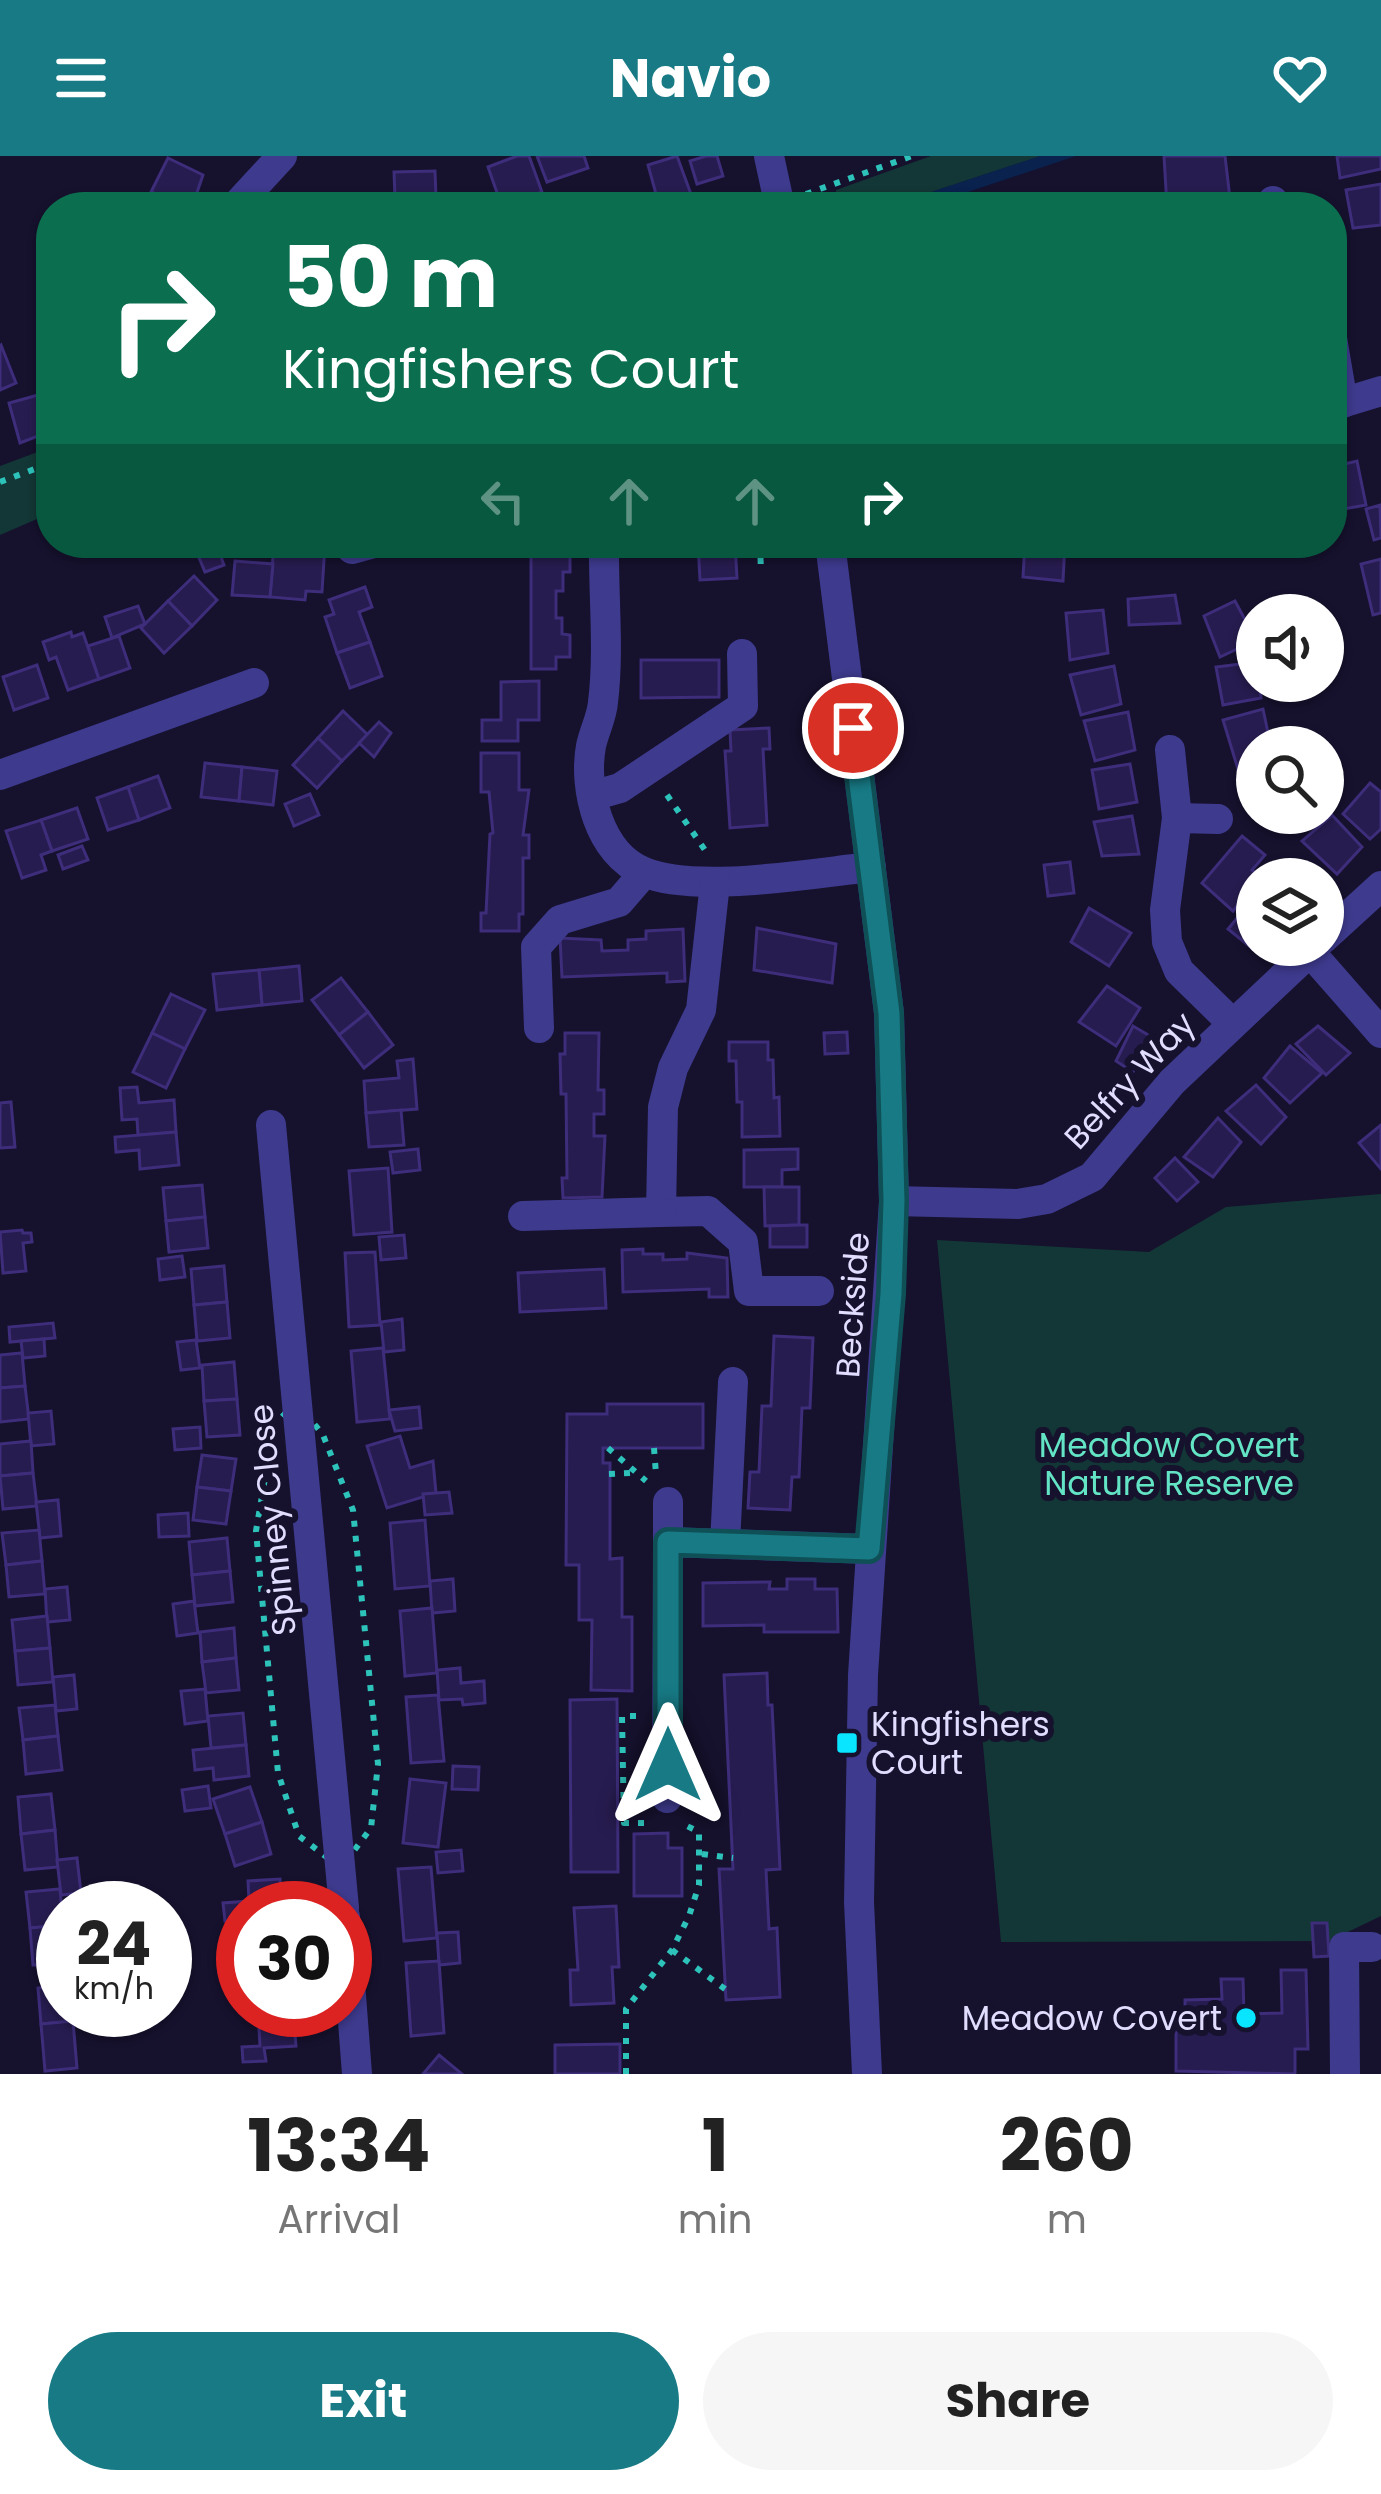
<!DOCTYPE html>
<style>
:root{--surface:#fff;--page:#f6f6f6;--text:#222;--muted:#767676;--accent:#177a85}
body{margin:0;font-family:Poppins,sans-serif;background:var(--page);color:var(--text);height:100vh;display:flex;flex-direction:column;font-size:45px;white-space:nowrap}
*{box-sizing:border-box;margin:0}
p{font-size:39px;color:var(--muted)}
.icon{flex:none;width:66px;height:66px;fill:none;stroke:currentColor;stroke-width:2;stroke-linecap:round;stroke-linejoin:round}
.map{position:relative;height:1918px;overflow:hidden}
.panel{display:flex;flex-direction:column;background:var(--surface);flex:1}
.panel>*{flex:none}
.hud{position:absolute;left:36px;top:36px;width:1311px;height:366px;border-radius:48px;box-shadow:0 3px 9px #0004;background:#0b6e4f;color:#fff;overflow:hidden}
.tools{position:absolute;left:1236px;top:438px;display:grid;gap:24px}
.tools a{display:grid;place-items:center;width:108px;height:108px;border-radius:50%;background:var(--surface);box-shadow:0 3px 9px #0004;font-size:60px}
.speed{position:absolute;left:36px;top:1725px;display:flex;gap:24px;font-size:60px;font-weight:700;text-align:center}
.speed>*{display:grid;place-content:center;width:156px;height:156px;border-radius:50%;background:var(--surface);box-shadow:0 3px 9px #0004;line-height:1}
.speed small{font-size:30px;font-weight:400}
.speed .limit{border:18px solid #d22;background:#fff;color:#111}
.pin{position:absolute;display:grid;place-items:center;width:102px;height:102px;color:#fff;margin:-51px;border:6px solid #fff;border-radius:50%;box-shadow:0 3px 12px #0007}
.me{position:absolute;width:132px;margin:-66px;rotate:0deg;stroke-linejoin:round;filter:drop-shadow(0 0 9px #0008)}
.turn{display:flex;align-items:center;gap:42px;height:252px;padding:0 48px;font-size:54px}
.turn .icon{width:156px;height:156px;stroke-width:2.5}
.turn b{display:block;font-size:84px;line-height:102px}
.lanes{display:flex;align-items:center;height:114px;padding:0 48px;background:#0003;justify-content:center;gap:60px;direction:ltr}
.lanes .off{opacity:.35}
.eta{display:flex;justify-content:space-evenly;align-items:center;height:204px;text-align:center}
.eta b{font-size:72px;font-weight:700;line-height:84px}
.primary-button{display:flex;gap:24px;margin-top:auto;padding:24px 48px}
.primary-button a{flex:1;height:138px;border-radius:72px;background:var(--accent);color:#fff;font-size:48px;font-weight:700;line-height:138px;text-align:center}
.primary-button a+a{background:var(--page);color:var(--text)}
header{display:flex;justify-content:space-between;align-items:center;height:156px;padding:0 48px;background:var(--accent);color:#fff;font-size:54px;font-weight:700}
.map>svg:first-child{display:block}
</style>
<header><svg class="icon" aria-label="menu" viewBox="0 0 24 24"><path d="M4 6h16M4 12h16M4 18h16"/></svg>Navio<svg class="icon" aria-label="heart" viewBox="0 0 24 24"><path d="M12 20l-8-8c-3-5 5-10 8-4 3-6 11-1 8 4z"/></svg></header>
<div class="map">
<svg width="1381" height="1918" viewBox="0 0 1381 1918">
<rect width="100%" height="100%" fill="#16112d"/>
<g fill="#133736">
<polygon points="931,0 1041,0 886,51 868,42 857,51 838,51 836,34"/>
<polygon points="51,291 51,357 0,379 0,310"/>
<polygon points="1381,1038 1381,1760 1329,1785 1001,1786 937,1084 1149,1096 1226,1051"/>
</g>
<polygon fill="#09224e" points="1040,0 1076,0 923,51 886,51"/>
<g fill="#271c4f" stroke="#3d2d7b" stroke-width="3">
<polygon points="517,0 529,0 542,36 502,51 488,11"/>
<polygon points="537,0 584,0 588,12 547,26"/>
<polygon points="677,0 692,41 659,49 648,9"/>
<polygon points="706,0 717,0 723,20 697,28 690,5"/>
<polygon points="1164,0 1225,0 1231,51 1167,51"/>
<polygon points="1337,0 1381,0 1381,13 1340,22"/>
<polygon points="168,2 203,19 192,51 151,36"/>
<polygon points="435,15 436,41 395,42 394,16"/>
<polygon points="1381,28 1381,69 1353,72 1346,34"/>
<polygon points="1,189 16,227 0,234 0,190"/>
<polygon points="49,236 51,275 20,287 9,247"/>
<polygon points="1357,305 1366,349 1332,355 1332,311"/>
<polygon points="1380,349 1381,382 1374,384 1366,353"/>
<polygon points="207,387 216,387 224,409 205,416 195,392"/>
<polygon points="274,387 325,388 322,436 306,435 305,444 270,441"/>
<polygon points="693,387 735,387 737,422 700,424 698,388"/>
<polygon points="1025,387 1065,387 1063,425 1023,421"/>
<polygon points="531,395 570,395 570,416 563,416 563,435 556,435 556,462 562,462 562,478 570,479 570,501 556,501 556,513 531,513"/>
<polygon points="1381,403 1381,457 1373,459 1361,408"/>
<polygon points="235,405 273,408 270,441 232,439"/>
<polygon points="194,420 217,444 192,470 168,445"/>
<polygon points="365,431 372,451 359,456 370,486 337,497 325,461 334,458 329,444"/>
<polygon points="1175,439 1180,467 1129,469 1128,443"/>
<polygon points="168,445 192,470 164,497 141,472"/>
<polygon points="1235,445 1256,484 1220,501 1204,460"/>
<polygon points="138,450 145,468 112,482 105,461"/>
<polygon points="1103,454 1108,497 1070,504 1066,457"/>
<polygon points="71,476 72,481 83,477 99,523 68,534 56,501 49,504 43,486"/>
<polygon points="119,480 130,512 99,523 88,490"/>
<polygon points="370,486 382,520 350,532 337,497"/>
<polygon points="641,504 719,504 719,541 641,542"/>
<polygon points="1257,506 1261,542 1223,549 1216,511"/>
<polygon points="37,509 48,542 14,554 3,521"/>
<polygon points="1114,510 1121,548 1081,559 1070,519"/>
<polygon points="539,525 539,564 518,564 518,585 482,585 482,564 501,564 501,526"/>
<polygon points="1263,553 1271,591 1257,591 1257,630 1244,633 1223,564"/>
<polygon points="343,555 368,579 342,605 318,582"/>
<polygon points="1128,556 1135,594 1095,605 1084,565"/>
<polygon points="379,566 391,577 374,601 359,587"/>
<polygon points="769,572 770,593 763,593 767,669 730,672 725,595 731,595 730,574"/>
<polygon points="318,582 342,605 317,632 293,609"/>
<polygon points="481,597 519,597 519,634 529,634 523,679 529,679 529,702 523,702 523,758 519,758 519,775 481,775 481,757 486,757 490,678 493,677 489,636 481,636"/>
<polygon points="205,607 242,611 239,645 201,641"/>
<polygon points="1130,608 1137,646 1099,653 1092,614"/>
<polygon points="242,611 277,615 273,649 239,645"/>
<polygon points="158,620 170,652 139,664 128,631"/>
<polygon points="1370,627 1381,636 1381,673 1370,683 1343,658"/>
<polygon points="128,631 139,664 108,674 97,642"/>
<polygon points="310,638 319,659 294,670 285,648"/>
<polygon points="77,652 88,683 52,695 41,664"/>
<polygon points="1332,659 1362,691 1337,718 1302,685"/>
<polygon points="1132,660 1139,698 1102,700 1094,666"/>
<polygon points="41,664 52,695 41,699 46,714 22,722 6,675"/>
<polygon points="1242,680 1265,699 1252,714 1262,722 1233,755 1202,727"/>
<polygon points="82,690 88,704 63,713 58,699"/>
<polygon points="1070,706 1074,737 1048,740 1044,709"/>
<polygon points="1252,744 1257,748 1257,789 1268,789 1260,799 1228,773"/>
<polygon points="1089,752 1131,777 1109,810 1071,786"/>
<polygon points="757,772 836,788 832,827 754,814"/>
<polygon points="683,773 685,825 667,826 667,817 562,821 560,782 601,784 602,795 628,794 628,784 646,783 646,775"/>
<polygon points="299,810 302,845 262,849 259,814"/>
<polygon points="259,814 262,849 217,854 213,818"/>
<polygon points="341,822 368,856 339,879 312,844"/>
<polygon points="1107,830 1140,852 1116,890 1079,866"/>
<polygon points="171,838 205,854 185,893 152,877"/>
<polygon points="368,856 393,889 364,912 339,879"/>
<polygon points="1133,870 1155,883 1133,916 1116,905"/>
<polygon points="1318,870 1350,897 1326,919 1296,888"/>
<polygon points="847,876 848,897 825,898 824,877"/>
<polygon points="152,877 185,893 166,932 133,916"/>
<polygon points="565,877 599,877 598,934 604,934 604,958 594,958 594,980 605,980 602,1041 563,1042 562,1022 567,1022 566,938 561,938 560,898 565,898"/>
<polygon points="729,886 768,886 768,904 773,904 774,942 779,941 780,980 742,981 742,946 737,946 736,905 729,905"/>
<polygon points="1290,890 1322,917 1290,947 1264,922"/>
<polygon points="413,903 417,953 366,957 364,925 399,922 397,905"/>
<polygon points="1256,929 1286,961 1261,988 1226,955"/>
<polygon points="137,931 139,947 174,944 176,976 138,979 137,963 122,964 120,932"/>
<polygon points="11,946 15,991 0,992 0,947"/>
<polygon points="401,954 404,989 369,991 366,957"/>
<polygon points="1218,962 1241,986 1213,1021 1184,1001"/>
<polygon points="1381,969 1381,1013 1359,987"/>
<polygon points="176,976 179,1009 140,1013 139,994 116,996 115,981"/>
<polygon points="418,993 420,1014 393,1017 390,996"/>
<polygon points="798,993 798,1013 782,1014 782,1031 744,1031 744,994"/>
<polygon points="1175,1002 1198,1026 1177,1045 1155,1022"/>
<polygon points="388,1012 392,1076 354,1079 349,1015"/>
<polygon points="202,1029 205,1061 166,1065 163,1032"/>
<polygon points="764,1031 799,1031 799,1069 765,1070"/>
<polygon points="205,1061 208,1092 169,1096 166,1065"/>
<polygon points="799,1069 807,1069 807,1091 770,1091 770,1070"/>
<polygon points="22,1074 23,1077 31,1077 32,1086 23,1087 26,1115 3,1117 0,1076"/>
<polygon points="404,1079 406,1102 381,1104 379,1081"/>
<polygon points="643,1093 643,1098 663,1098 663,1104 687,1103 687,1097 727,1102 728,1141 709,1141 709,1133 623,1136 622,1094"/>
<polygon points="375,1096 380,1169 349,1171 345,1097"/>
<polygon points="182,1100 185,1121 160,1124 158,1103"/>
<polygon points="224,1110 227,1146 194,1149 191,1113"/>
<polygon points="604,1113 606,1152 520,1156 518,1117"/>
<polygon points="227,1146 230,1182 197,1185 194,1149"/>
<polygon points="402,1163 404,1194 384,1196 381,1166"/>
<polygon points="53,1167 55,1182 10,1186 9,1171"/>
<polygon points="774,1180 813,1182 810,1252 802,1252 799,1321 792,1321 790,1354 748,1352 750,1316 759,1316 762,1250 771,1250"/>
<polygon points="44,1183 45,1200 23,1202 21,1185"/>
<polygon points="196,1184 200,1212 181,1214 177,1186"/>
<polygon points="383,1192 390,1263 357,1266 351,1195"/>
<polygon points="22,1197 25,1230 0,1232 0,1199"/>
<polygon points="234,1206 237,1243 204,1245 202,1209"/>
<polygon points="25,1230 29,1263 0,1266 0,1232"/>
<polygon points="237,1243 240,1279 207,1281 204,1245"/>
<polygon points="607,1248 703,1248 703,1292 603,1292 603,1307 610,1307 610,1403 622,1402 622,1461 632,1461 632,1535 591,1534 592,1464 579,1464 579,1409 566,1409 567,1258 607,1258"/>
<polygon points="419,1251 421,1272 395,1275 389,1254"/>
<polygon points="51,1255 54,1288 31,1290 28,1257"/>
<polygon points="200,1271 201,1292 175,1294 173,1273"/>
<polygon points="400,1280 410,1312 433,1305 436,1337 387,1352 367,1290"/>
<polygon points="31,1285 33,1317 0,1320 0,1288"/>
<polygon points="202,1299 236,1303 231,1335 197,1331"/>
<polygon points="33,1317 37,1350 3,1353 0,1320"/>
<polygon points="197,1331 231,1335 226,1368 193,1364"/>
<polygon points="449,1336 452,1357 425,1359 423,1338"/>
<polygon points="58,1344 61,1380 40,1382 36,1346"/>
<polygon points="188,1357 189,1380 159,1381 158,1359"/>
<polygon points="425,1364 430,1430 395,1433 390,1367"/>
<polygon points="39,1374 42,1405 6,1409 2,1377"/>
<polygon points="227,1382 230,1415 192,1419 189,1386"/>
<polygon points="42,1405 45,1438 9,1441 6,1409"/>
<polygon points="230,1415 233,1446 195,1450 192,1419"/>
<polygon points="453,1423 455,1455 432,1457 430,1425"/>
<polygon points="787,1423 815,1423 815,1433 837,1433 838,1476 764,1476 764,1469 703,1470 703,1427 770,1426 769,1433 787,1433"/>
<polygon points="67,1431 70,1464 47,1466 45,1433"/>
<polygon points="194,1445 198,1477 177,1480 173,1448"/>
<polygon points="432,1452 437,1517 405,1520 400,1455"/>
<polygon points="47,1460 50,1492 15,1495 12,1464"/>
<polygon points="234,1472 236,1502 202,1506 200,1476"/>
<polygon points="50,1492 53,1526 18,1529 15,1495"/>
<polygon points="236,1502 239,1534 206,1537 202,1506"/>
<polygon points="460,1512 461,1527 484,1525 485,1547 463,1549 462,1543 439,1544 437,1514"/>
<polygon points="767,1517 768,1549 772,1549 780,1713 766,1714 769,1773 777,1772 780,1841 726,1844 719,1713 733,1713 724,1519"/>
<polygon points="74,1519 77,1553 56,1555 53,1521"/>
<polygon points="205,1533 208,1565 185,1568 181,1535"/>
<polygon points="438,1539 444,1605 411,1607 406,1541"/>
<polygon points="617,1543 618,1716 571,1716 570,1544"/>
<polygon points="55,1549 58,1580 23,1584 19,1552"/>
<polygon points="243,1557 246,1589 211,1592 208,1560"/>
<polygon points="58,1580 62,1614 26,1618 23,1584"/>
<polygon points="246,1589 249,1620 214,1624 213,1612 195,1614 193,1594"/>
<polygon points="453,1610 479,1611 478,1634 452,1633"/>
<polygon points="410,1623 446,1627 438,1691 403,1687"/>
<polygon points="208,1630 211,1652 185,1655 182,1634"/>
<polygon points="250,1631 262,1666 225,1678 213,1643"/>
<polygon points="51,1638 55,1674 21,1678 18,1641"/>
<polygon points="262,1666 271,1698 235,1710 225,1678"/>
<polygon points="55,1674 58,1711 25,1714 21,1678"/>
<polygon points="668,1677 668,1692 682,1692 682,1740 634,1740 634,1678"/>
<polygon points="461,1694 463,1715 438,1717 436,1696"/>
<polygon points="77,1702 81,1737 61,1739 57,1704"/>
<polygon points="431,1711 437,1782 404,1785 398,1713"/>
<polygon points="280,1723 282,1752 243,1752 243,1763 225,1765 223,1747 249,1745 248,1725"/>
<polygon points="60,1733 63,1769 30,1772 26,1736"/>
<polygon points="616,1750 619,1811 612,1811 614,1847 571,1849 570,1814 578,1814 574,1752"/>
<polygon points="1312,1767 1327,1767 1329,1800 1314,1801"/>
<polygon points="63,1769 63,1806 33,1809 30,1772"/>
<polygon points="458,1776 460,1807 439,1809 437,1777"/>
<polygon points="439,1805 444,1877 411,1880 406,1807"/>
<polygon points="1281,1814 1306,1814 1308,1893 1295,1893 1295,1918 1176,1915 1176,1867 1185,1867 1185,1844 1222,1843 1221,1823 1243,1823 1244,1858 1282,1857"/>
<polygon points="63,1829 63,1854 72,1854 73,1865 41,1868 38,1832"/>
<polygon points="293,1854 296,1890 264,1892 266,1905 243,1906 242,1891 260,1890 258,1856"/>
<polygon points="73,1865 77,1912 45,1915 41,1868"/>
<polygon points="620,1888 620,1918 555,1918 555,1889"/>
<polygon points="439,1899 462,1918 423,1918"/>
</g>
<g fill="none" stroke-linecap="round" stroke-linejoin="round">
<g stroke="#2dc3bb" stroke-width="6" stroke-dasharray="6 9" stroke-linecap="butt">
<polyline points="806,38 912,0"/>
<polyline points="0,326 51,307"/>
<polyline points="760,387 761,416"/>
<polyline points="667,639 707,697"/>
<polygon points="296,1245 323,1279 353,1354 378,1608 371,1672 341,1712 299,1680 278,1617 256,1375 274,1270"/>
<polyline points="608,1292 646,1325"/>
<polyline points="654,1292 656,1318"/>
<polyline points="609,1318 630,1317"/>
<polyline points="636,1560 622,1560 624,1667 646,1667"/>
<polyline points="702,1698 733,1702"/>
<polyline points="672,1794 725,1833"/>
<polyline points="626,1918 626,1853 672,1794 689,1760 699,1729 699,1676 681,1667"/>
</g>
<g stroke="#3e3a8d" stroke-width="30">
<polyline points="769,0 780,51"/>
<polyline points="1273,45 1276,51"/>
<polyline points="235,51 282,0"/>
<polyline points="1332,182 1343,247"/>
<polyline points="1332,250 1381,235"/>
<path d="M599 387 604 399C604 447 609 498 603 546 602 561 594 575 591 590 583 633 599 698 644 716 696 738 813 717 871 711"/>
<polyline points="830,387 889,857 894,1045 863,1519 859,1746 867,1918"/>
<polyline points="352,393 374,387"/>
<polyline points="1170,594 1177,662 1165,754 1167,786 1179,815 1232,867"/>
<polyline points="0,619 254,527"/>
<polyline points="592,640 620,632 743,550 742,498"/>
<polyline points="1177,662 1218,663"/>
<polyline points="715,727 701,854 673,912 663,951 661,1056 708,1055 743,1086 749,1135 819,1135"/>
<polyline points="1323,783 1381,730"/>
<polyline points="1310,796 1381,877"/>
<polyline points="539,872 536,791 560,764 619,746 644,717"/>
<polyline points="271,969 344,1752"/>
<polyline points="894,1045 1018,1048 1047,1043 1092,1021 1172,926 1317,789"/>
<polyline points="523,1060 661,1056"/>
<polyline points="668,1386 668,1346"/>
<polyline points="725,1388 733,1226"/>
<polyline points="667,1642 668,1386 869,1393"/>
<polyline points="345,1761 357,1918"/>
<polyline points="1345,1918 1344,1791 1372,1791"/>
</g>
</g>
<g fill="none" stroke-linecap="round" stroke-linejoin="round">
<defs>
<polyline id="route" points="668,1609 668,1386 869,1393 891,1138 894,1045 889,857 853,572"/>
</defs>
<use href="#route" stroke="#0f4f56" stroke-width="30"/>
<use href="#route" stroke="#177a85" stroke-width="21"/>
</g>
<g fill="#09e5ff" stroke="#16112d" stroke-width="4.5">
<rect x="835" y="1575" width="24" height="24" rx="6"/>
<circle cx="1246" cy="1862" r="12"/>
</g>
<g text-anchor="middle" stroke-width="12" stroke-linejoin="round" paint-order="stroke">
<g font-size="33" fill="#e1ddff" stroke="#16112d">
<text transform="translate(1129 924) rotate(-47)" y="12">Belfry Way</text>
<text transform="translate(852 1149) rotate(-86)" y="12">Beckside</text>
<text transform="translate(272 1364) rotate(-96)" y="12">Spinney Close</text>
</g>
<g font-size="33" fill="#63e5c5" stroke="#16112d">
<text x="1169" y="1301">Meadow Covert<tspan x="1169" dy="38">Nature Reserve</tspan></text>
</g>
<g font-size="33" fill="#e1ddff" stroke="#16112d" text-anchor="start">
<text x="871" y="1580">Kingfishers<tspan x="871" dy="38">Court</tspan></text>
<text x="1222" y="1874" text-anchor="end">Meadow Covert</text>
</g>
</g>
</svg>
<div class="tools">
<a><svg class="icon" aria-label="sound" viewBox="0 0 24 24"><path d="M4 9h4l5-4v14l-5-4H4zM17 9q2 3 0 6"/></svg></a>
<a><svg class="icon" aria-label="search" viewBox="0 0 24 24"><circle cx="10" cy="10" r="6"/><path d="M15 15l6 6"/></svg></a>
<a><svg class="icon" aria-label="layers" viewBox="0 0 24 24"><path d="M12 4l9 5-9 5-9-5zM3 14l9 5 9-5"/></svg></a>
</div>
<div class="speed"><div>24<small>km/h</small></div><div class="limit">30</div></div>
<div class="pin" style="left:853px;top:572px;background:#d93025"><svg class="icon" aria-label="arrive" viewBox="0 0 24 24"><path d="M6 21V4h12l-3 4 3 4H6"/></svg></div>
<svg class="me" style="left:668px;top:1609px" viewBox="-20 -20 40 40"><path d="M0-17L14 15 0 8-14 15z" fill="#177a85" stroke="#fff" stroke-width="4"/></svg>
<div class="hud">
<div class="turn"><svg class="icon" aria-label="right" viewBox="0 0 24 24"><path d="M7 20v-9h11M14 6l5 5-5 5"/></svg><div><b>50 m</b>Kingfishers Court</div></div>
<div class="lanes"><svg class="icon off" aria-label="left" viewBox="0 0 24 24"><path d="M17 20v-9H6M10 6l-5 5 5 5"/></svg><svg class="icon off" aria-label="ahead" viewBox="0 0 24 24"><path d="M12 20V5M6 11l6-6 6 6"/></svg><svg class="icon off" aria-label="ahead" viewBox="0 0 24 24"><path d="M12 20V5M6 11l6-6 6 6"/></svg><svg class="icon" aria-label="right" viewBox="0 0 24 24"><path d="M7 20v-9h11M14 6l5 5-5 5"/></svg></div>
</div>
</div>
<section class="panel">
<div class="eta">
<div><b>13:34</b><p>Arrival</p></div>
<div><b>1</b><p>min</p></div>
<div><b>260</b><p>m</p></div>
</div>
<div class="primary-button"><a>Exit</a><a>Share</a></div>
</section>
